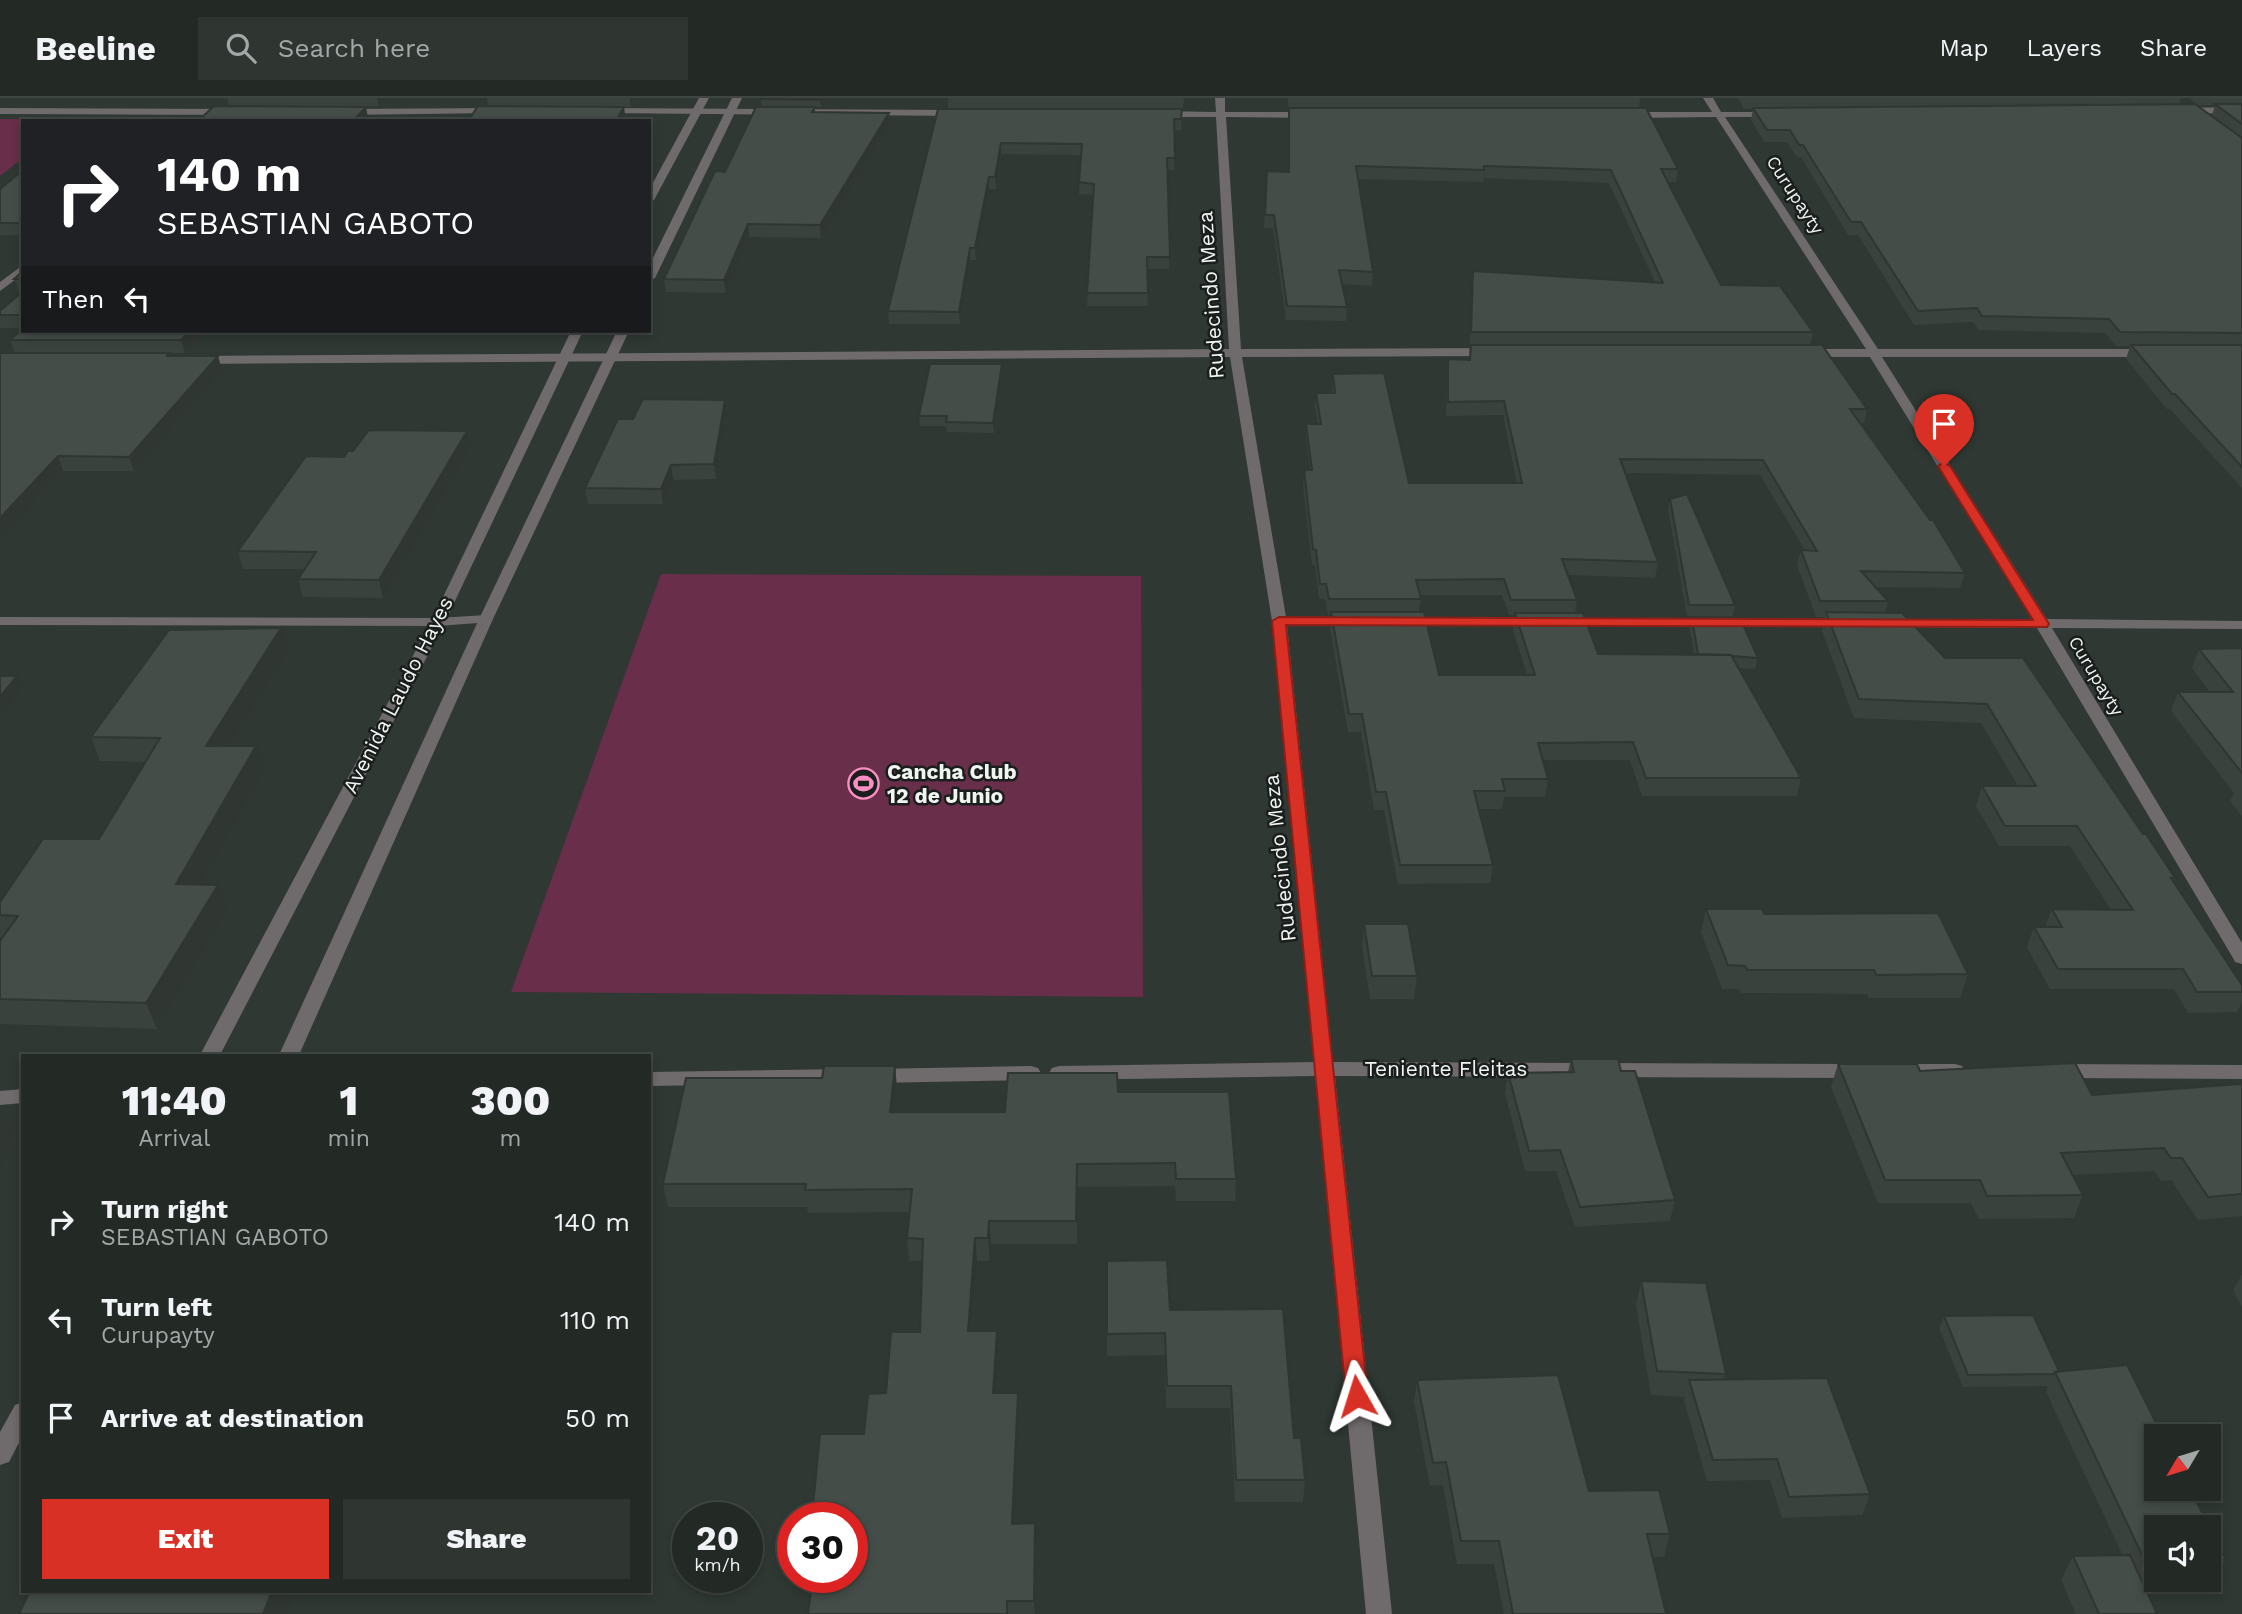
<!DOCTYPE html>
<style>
:root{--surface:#232a26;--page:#2f3632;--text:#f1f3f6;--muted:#a3a7a7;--line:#404643;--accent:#d93025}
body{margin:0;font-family:"Work Sans",sans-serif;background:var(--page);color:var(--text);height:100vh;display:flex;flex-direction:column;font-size:26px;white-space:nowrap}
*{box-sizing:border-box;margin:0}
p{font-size:23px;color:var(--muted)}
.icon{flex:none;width:38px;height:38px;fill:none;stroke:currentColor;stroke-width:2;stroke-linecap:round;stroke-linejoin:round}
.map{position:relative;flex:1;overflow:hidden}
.side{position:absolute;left:21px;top:956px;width:630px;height:539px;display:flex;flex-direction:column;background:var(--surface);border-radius:0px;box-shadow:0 4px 10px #0003,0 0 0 2px var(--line)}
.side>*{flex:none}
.guide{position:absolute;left:21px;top:21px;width:630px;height:214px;border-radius:0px;box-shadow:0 4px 10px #0003,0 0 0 2px var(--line);background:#202124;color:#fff;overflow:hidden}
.needle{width:46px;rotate:232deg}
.fabs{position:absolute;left:2144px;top:1326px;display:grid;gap:14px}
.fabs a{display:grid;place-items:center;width:77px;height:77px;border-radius:0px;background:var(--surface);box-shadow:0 4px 10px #0003,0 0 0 2px var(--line);font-size:35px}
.speed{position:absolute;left:672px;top:1404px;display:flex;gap:14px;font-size:35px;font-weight:700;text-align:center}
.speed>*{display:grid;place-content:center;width:91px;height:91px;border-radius:50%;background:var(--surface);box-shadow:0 4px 10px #0003,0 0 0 2px var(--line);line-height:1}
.speed small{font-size:18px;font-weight:400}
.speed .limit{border:10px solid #d22;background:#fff;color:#111}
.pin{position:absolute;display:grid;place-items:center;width:60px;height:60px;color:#fff;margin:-72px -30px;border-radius:50% 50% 50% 0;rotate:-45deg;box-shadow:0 0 7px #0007}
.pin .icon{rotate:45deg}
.me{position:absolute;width:77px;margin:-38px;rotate:354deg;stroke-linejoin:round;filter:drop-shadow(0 0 5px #0008)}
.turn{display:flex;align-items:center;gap:24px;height:147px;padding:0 21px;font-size:32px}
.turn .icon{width:91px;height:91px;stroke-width:2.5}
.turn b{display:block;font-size:49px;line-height:60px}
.then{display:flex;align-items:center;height:66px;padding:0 21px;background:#0003;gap:14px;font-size:26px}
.eta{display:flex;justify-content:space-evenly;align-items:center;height:119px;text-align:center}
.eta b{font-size:42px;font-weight:800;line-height:49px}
.action{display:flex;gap:14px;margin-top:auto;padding:14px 21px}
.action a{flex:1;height:80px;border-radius:0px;background:var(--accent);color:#fff;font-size:28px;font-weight:800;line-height:80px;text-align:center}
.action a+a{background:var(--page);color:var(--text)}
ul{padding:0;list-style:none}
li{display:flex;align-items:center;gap:21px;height:98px;padding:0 21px}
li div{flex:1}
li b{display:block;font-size:26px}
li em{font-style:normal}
header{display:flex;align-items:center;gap:42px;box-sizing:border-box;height:98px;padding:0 35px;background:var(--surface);border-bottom:2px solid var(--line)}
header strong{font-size:33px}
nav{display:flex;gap:38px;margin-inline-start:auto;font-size:24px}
.search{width:490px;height:63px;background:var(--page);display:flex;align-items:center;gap:18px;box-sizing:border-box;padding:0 24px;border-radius:0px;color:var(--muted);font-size:26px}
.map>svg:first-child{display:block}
</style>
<header>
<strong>Beeline</strong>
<div class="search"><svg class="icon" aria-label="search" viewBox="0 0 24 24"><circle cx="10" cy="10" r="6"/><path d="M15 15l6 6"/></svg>Search here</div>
<nav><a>Map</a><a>Layers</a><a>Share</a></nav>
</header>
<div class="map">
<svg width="2242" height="1516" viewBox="0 0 2242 1516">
<rect width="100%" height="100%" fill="#2f3833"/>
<g fill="#682e4a">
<polygon points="0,21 71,22 23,23 23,60 0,78"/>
<polygon points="661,476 1141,478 1143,899 511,894"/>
</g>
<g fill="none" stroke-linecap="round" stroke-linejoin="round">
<g fill="#6f6a6c" fill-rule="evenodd">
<polygon points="1215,0 1225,0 1225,14 1312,14 1317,17 1312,20 1226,19 1241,251 1493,250 1499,254 1493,258 1242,259 1286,519 1352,519 1359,523 1352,527 1287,527 1333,964 1861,966 1868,968 1871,973 1868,978 1861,980 1335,978 1392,1516 1366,1516 1315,978 1059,982 1052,980 1049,975 1052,970 1059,968 1314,964 1272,523 1230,259 198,266 192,262 198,258 1229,251 1216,19 1158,19 1153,16 1158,13 1216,14"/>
<polygon points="1703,0 1713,0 1721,14 1777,14 1779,16 1774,19 1725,19 1878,251 2151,251 2157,255 2151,259 1882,259 2047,521 2242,523 2242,531 2052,530 2242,845 2242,866 2235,864 2233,860 2037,530 1891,529 1884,525 1891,521 2032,521 1870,259 1805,259 1799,255 1805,251 1866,251 1716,19 1627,20 1622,17 1627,14 1712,14"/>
<polygon points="2242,9 2242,15 2180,16 2175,13 2180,10"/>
<polygon points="0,10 231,11 236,14 231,17 0,16"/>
<polygon points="497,10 500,11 500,15 343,17 338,14 343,11"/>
<polygon points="602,10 959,12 964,15 959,18 599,15 599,11"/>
<polygon points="23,167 23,176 0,193 0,184"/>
<polygon points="486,517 491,518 493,521 491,524 438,528 0,527 0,519 438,520"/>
<polygon points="1405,520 1846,521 1853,525 1846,529 1400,527 1398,524"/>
<polygon points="1896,966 1955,966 1962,968 1965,973 1962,978 1955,980 1896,980 1889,978 1886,973 1889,968"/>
<polygon points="2057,966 2242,967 2242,981 2057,980 2050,978 2047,973 2050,968"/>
<polygon points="1031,968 1038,970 1041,975 1038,980 1031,982 874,985 867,983 864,978 867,973 874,971"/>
<polygon points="846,971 853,973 856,978 853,983 846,985 649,988 649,974"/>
<polygon points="23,991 23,1005 0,1007 0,993"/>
</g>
<g fill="#6f6a6c" fill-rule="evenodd">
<polygon points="699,0 709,0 654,102 649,105 649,92"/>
<polygon points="732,0 742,0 655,180 649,183 649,168"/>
<polygon points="571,233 583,233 445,524 220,957 200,957 431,524"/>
<polygon points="617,233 629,233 493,521 299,957 279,957 479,521"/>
<polygon points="23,1304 23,1337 9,1364 0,1367 0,1334 15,1307"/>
</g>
</g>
<g fill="#3a423e" fill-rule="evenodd">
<polygon points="227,0 386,0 379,8 229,8"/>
<polygon points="487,0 636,0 631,9 624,9 625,20 624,23 468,23 488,8"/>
<polygon points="825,0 821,9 815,9 815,14 889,15 890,26 821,140 749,139 726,195 666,194 664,181 762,9 761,1"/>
<polygon points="948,0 1184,0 1183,10 948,10"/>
<path d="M1288 0H1640L1639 10 1678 71 1676 84H1667L1721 187 1813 234 1810 247 1867 311 1864 325H1860L1965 475 1960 490 1875 489 1888 503 1885 514 1945 560 2143 736 2175 780 2174 784 2242 894V904L2237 914 2188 915 2174 891H2050L2027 849 2034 829H2045L2052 811 2111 812 2070 748H1999L1976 708 1982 688H2018L1981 625 1854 620 1822 533 1825 519H1816L1797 467 1801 452H1805L1760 377 1625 375 1658 464 1655 480 1568 477 1577 502 1575 515 1598 556 1694 557 1690 532 1692 521 1758 560 1755 571 1738 570 1801 680 1797 698H1642L1630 662H1543L1548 681 1545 699H1504L1502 711H1479L1493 767 1490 785 1398 786 1384 712H1374L1361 634H1348L1330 531 1331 517H1328L1325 501H1319L1315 467H1312L1303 387 1304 372H1310L1306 341V326H1318L1315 309 1316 295H1332L1333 276 1409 385H1517L1503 317 1446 318 1447 275 1448 261 1469 262 1473 173 1655 184 1609 85 1484 80 1483 84 1358 81 1373 174 1372 188 1342 186 1347 209 1346 223 1286 222 1273 130H1264L1267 73 1288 74ZM1420 497H1502L1509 517H1515L1513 532 1527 577H1439L1419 514 1421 501Z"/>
<polygon points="1738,0 2181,0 2179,6 2212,18 2215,7 2198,7 2189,0 2242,0 2242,390 2170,311 2167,311 2126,261 2130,248 2116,248 2105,235 1979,232 1973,224 1914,227 1858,137 1848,137 1801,59 1797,59 1787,44 1764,44 1751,22 1753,11 1744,11"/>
<polygon points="938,11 1182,11 1181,32 1174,32 1174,72 1167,71 1169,171 1147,171 1148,208 1087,208 1094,97 1079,96 1081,57 1001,56 996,91 989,91 976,162 970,162 960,226 889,226 888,213"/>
<polygon points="23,72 23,137 0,137 0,91"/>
<polygon points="23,173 23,230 0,230 0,213 22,193 19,193 14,181"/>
<polygon points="206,233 185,255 169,255 170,258 222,272 134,373 63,373 0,441 0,255 15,255 10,242"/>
<polygon points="1002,266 1002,276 994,335 947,334 946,328 920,328 919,318"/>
<polygon points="725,302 727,316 716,381 673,382 663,406 588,406 585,390 633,321"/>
<polygon points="470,350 383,500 303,499 298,481 304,471 243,471 238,453 344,359"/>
<polygon points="1670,401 1735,507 1733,518 1687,518 1668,411"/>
<polygon points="2242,550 2242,718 2230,703 2234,695 2171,613 2178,594 2210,594 2192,570 2199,551"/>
<polygon points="288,554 230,648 264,672 199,787 227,813 157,931 0,926 0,843 1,841 0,839 0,804 99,741 146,664 100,663 91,639"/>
<polygon points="1706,811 1764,816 1968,876 1960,900 1869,900 1867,896 1741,895 1739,891 1722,891 1701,834"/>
<polygon points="1364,826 1417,878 1414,901 1370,901 1362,849"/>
<polygon points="1571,961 1621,973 1675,1102 1670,1123 1575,1129 1556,1073 1525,1073 1505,995 1508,975 1568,974"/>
<polygon points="1838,966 1920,973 2092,997 2242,987 2242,1118 2198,1122 2171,1082 2161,1083 2154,1073 2073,1077 2083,1097 2074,1120 1979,1121 1971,1105 1878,1105 1831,989"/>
<polygon points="895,968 897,991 895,1014 1005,1014 1118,994 1236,1081 1235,1103 1176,1103 1175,1088 1077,1089 1077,1146 991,1146 990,1163 977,1163 972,1233 998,1256 996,1295 1019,1318 1014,1426 1036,1448 1035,1516 808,1516 852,1419 812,1419 812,1418 864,1336 920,1234 922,1163 909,1163 907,1140 909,1114 808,1115 807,1109 668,1109 663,1086 822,980"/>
<polygon points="1107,1163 1170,1212 1294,1340 1305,1382 1303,1404 1235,1404 1230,1310 1166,1310 1165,1257 1107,1258"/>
<polygon points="2242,1176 2242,1209 2233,1192"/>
<polygon points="1641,1183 1726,1276 1724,1281 1870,1396 1862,1417 1782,1420 1770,1382 1707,1383 1684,1303 1685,1299 1651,1297 1636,1207"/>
<polygon points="2033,1217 2059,1273 2127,1267 2163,1339 2156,1339 2156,1391 2190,1391 2226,1461 2215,1481 2208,1481 2208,1430 2156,1430 2156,1482 2167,1482 2142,1483 2157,1516 2076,1516 2061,1482 2073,1458 2123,1458 2046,1294 2048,1288 1963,1289 1939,1230 1944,1218"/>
<polygon points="1417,1282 1589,1393 1670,1436 1664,1459 1652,1459 1666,1516 1504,1516 1494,1466 1457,1466 1443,1387 1430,1388 1414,1304"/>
</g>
<g fill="#303632">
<polygon points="377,0 386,0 379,8"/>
<polygon points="630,0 636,0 631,9"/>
<polygon points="821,0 825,0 821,9 820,2"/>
<polygon points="366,9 368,20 365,23 353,23"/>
<polygon points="624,9 625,20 624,23 616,23"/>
<polygon points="889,15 890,26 821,140 820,127"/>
<polygon points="1001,45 1001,56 996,91 995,79"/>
<polygon points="989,79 989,91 976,162 975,150"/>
<polygon points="748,126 749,139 726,195 724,182"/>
<polygon points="970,150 970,162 960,226 959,214"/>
<polygon points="190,233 206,233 185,255 181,242"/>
<polygon points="218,258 222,272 134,373 129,359"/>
<polygon points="1002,266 1002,276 994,335 993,325"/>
<polygon points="725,302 727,316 716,381 714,366"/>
<polygon points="467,333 470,350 383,500 379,482"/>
<polygon points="58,358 63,373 0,441 0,420"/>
<polygon points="671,367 673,382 663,406 661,391"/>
<polygon points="281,530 288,554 214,673 206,648"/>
<polygon points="17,578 21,589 0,616 0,599"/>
<polygon points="256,648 264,672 185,812 176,786"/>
<polygon points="218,787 227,813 157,931 146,905"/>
<polygon points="895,968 897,991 893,1037 890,1014"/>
<polygon points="2,1011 13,1035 0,1074 0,1016"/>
<polygon points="989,1123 991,1146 990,1163 988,1140"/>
<polygon points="975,1140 977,1163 970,1256 968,1233"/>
<polygon points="997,1233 998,1256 995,1318 993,1295"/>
<polygon points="1018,1295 1019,1318 1013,1449 1012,1426"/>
<polygon points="1035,1425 1036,1448 1035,1516 1034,1503"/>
<polygon points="272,1493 294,1493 286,1516 263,1516"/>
</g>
<g fill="#444d48" stroke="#303632" stroke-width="2">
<polygon points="762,0 821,0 820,2 761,1"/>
<polygon points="2195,6 2242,40 2242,235 2120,234 2109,221 1982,218 1977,210 1918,213 1861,124 1851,124 1803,47 1799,47 1790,32 1767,32 1753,10"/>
<polygon points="2215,6 2242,6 2242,26"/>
<polygon points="214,8 366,9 353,23 198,23"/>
<polygon points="478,8 624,9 616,23 468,23"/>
<polygon points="756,9 815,9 812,14 889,15 820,127 748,126 724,182 664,181 715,73 725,74"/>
<polygon points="1289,10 1646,10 1678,71 1661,71 1721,187 1780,188 1813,234 1471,234 1473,173 1663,185 1611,72 1484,68 1484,72 1356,68 1373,174 1339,172 1347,209 1287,208 1274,117 1265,117 1267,73 1289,74"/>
<polygon points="938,11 1182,11 1181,21 1174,21 1175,60 1167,60 1170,159 1147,159 1148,195 1087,195 1094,86 1079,84 1082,46 1001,45 995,79 989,79 975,150 970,150 959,214 888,213"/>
<polygon points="23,72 23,125 0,125 0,91"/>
<polygon points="23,173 23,181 14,181"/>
<polygon points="23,193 23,217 0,217 0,213"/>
<polygon points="23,231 23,233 190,233 181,242 10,242"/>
<polygon points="1471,247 1822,247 1867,311 1850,311 1930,422 1933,422 1965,475 1861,473 1888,503 1820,503 1801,452 1817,453 1763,362 1620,361 1658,464 1562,461 1577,502 1511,502 1504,481 1416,482 1421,501 1329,501 1326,486 1320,486 1316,452 1313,451 1304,372 1312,372 1306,326 1321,326 1316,295 1335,295 1333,276 1384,275 1409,385 1522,385 1504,303 1448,304 1448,261 1470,262"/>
<polygon points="2131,247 2242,247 2242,369 2175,296 2172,296"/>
<polygon points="0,255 169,255 167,258 218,258 129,359 58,358 0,420"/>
<polygon points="930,266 1002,266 993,325 946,324 947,318 919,318"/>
<polygon points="643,301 725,302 714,366 671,367 661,391 585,390 618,321 633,321"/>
<polygon points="369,332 467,333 379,482 298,481 316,454 238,453 306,358 344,359 348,353 353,353"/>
<polygon points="1687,396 1735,507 1689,507 1670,401"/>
<polygon points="1331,514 1424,514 1439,577 1535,577 1515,515 1583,515 1598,556 1731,557 1801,680 1646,680 1633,644 1538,645 1548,681 1502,681 1505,693 1474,693 1493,767 1400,767 1386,694 1376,694 1362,616 1349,616"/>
<polygon points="1826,514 1902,515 1945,560 2023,560 2143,736 2146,736 2175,780 2171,780 2242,887 2242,894 2197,894 2183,871 2058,871 2034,829 2062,829 2052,811 2133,812 2077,728 2005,728 1982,688 2036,688 1987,606 1859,601"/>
<polygon points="1692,521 1741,522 1758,560 1732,558 1731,557 1698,556"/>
<polygon points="281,530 206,648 256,648 176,786 218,787 146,905 0,901 0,843 18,818 0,817 0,804 43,741 99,741 160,640 91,639 169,532"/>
<polygon points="2242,550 2242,675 2178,594 2233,594 2199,551"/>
<polygon points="0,578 17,578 0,599"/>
<polygon points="1706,811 1762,811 1764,816 1938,815 1968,876 1876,877 1874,872 1747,872 1745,868 1728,867"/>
<polygon points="1364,826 1408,826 1417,878 1372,878"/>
<polygon points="1571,961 1618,961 1621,973 1635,973 1675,1102 1580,1109 1560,1052 1529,1053 1508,975 1574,974"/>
<polygon points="2075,965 2092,997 2241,986 2242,987 2242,1096 2208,1099 2182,1060 2171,1060 2164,1050 2061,1055 2083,1097 1987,1098 1980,1082 1885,1082 1838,966 1917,966 1920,973"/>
<polygon points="824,968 895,968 890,1014 1005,1014 1008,975 1117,975 1118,994 1229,994 1236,1081 1176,1081 1175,1065 1077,1066 1076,1123 989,1123 988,1140 975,1140 968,1233 997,1233 993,1295 1018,1295 1012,1426 1035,1425 1034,1503 1007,1503 1007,1516 808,1516 813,1479 852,1479 852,1419 820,1419 820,1418 812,1418 820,1336 864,1336 868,1296 886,1295 891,1234 920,1234 923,1141 907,1140 912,1091 805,1092 806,1086 663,1086 686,980 822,980"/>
<polygon points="1167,1162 1170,1212 1283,1211 1294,1340 1301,1340 1305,1382 1236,1382 1231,1288 1167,1288 1165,1235 1107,1236 1107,1163"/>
<polygon points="1641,1183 1706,1185 1726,1276 1657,1273"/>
<polygon points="2033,1217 2059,1273 2055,1274 2054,1276 1968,1277 1944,1218"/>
<polygon points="2127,1267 2163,1339 2156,1339 2156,1391 2190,1391 2226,1461 2208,1462 2208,1430 2156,1430 2156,1463 2145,1463 2055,1274"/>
<polygon points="1558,1277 1589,1393 1659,1392 1670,1436 1647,1436 1666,1516 1513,1516 1499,1443 1461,1443 1446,1364 1433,1365 1417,1282"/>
<polygon points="1827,1280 1870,1396 1789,1399 1777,1361 1713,1362 1689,1282"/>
<polygon points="2130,1457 2157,1516 2099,1516 2073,1458"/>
<polygon points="30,1493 272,1493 263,1516 19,1516"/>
</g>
<polygon fill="#d93025" stroke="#8d1f18" stroke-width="2" points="1944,364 1950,368 2049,526 2047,529 1286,527 1368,1298 1365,1304 1357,1307 1350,1304 1346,1298 1272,523 1279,519 2033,522 1938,368"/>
<defs>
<symbol id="stadium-ring" viewBox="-11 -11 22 22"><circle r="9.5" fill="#1a1e1c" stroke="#fc8fc2" stroke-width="1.5"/><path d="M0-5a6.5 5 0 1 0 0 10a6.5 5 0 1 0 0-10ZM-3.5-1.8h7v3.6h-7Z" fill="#fc8fc2"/></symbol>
</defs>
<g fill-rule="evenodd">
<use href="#stadium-ring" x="846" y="668" width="35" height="35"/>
</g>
<g text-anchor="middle" stroke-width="5" stroke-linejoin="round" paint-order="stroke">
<g font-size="18" fill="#f0f5f2" stroke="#1a1e1c">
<text transform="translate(1795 97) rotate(57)" y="6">Curupayty</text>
<text transform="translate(2096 578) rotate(59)" y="6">Curupayty</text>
</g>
<g font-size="21" fill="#f0f5f2" stroke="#1a1e1c">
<text transform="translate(1211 197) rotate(-94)" y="7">Rudecindo Meza</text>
<text transform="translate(398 597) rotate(-63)" y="7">Avenida Laudo Hayes</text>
<text transform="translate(1280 760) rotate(-96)" y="7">Rudecindo Meza</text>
<text x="1446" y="978">Teniente Fleitas</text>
</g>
<g font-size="21" font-weight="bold" fill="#f0f5f2" stroke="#1a1e1c" text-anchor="start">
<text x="887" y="681">Cancha Club<tspan x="887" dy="24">12 de Junio</tspan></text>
</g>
</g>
</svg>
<div class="fabs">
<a><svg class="needle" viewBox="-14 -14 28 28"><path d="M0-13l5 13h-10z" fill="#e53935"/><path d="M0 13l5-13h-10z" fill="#a3a7a7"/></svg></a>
<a><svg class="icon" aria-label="sound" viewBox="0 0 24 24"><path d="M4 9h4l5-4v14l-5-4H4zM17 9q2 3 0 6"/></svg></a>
</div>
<div class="speed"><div>20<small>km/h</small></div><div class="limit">30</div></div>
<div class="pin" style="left:1944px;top:368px;background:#d93025"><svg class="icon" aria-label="arrive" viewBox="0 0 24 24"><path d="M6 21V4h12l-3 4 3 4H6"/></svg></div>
<svg class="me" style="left:1357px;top:1298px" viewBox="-20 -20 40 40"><path d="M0-17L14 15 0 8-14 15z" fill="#d93025" stroke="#fff" stroke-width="4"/></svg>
<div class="guide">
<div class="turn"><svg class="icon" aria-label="right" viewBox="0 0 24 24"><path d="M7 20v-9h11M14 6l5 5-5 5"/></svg><div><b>140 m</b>SEBASTIAN GABOTO</div></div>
<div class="then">Then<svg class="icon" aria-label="left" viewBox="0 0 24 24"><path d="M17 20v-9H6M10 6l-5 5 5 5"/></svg></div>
</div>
<section class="side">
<div class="eta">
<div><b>11:40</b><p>Arrival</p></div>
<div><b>1</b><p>min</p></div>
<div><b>300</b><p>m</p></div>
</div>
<ul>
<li><svg class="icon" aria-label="right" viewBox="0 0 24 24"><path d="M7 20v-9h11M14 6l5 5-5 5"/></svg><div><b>Turn right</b><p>SEBASTIAN GABOTO</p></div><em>140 m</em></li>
<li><svg class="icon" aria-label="left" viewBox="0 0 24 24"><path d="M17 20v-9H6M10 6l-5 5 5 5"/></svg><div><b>Turn left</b><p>Curupayty</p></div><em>110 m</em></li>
<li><svg class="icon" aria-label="arrive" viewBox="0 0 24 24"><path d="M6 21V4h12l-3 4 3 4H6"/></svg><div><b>Arrive at destination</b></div><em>50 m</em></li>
</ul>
<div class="action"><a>Exit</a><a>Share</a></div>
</section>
</div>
